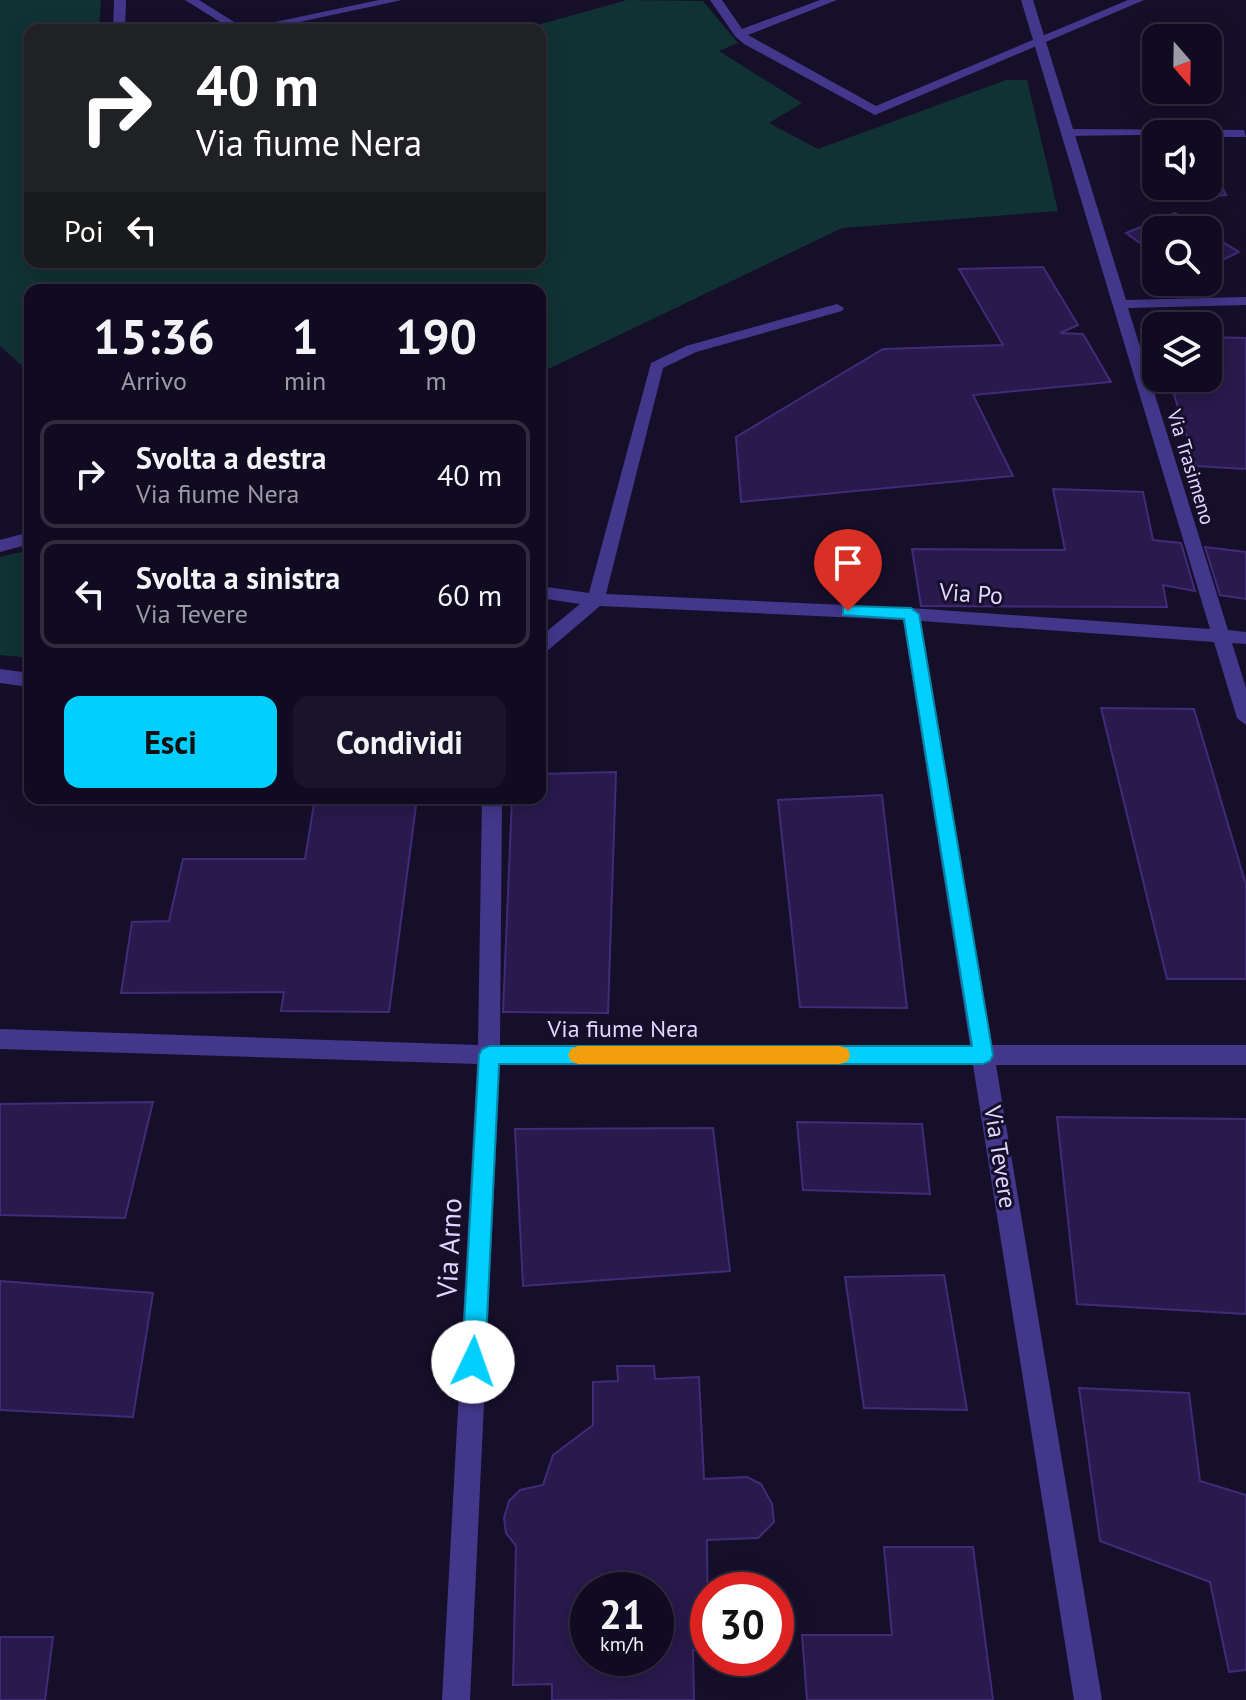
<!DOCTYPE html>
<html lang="it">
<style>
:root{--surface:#100b20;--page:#191429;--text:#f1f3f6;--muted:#9c9ba5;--line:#302b3e;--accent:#03cfff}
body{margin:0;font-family:"PT Sans",sans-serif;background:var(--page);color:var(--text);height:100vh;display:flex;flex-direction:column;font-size:30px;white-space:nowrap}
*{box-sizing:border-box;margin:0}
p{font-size:26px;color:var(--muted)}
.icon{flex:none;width:44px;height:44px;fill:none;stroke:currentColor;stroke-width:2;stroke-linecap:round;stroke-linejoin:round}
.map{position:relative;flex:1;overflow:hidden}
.details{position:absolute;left:24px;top:284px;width:522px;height:520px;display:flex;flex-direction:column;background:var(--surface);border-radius:16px;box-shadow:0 4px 20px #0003,0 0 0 2px var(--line)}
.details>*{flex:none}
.guide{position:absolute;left:24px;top:24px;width:522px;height:244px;border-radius:16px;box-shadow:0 4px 20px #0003,0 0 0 2px var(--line);background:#202124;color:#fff;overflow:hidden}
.needle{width:52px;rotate:160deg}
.tools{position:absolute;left:1142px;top:24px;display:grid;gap:16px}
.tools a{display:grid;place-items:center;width:80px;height:80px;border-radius:16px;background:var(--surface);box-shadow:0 4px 20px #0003,0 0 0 2px var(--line);font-size:40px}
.speed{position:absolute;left:570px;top:1572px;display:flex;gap:16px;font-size:40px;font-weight:700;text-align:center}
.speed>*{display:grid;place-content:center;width:104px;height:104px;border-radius:50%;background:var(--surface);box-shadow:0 4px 20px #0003,0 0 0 2px var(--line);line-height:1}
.speed small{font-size:20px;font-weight:400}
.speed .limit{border:12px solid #d22;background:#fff;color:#111}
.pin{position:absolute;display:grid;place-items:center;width:68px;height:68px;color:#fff;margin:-82px -34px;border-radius:50% 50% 50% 0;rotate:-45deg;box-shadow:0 0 8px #0007}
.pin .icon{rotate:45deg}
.me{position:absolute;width:88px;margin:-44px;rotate:3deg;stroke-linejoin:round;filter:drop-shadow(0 0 6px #0008)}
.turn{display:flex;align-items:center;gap:28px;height:168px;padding:0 40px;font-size:36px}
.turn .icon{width:104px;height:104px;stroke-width:2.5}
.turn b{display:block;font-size:56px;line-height:68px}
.then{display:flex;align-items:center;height:76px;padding:0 40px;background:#0003;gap:16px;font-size:30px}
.eta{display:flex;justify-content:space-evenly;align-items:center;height:136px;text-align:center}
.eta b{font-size:48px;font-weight:800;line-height:56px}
.action{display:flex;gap:16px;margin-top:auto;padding:16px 40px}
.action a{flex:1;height:92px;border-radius:16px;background:var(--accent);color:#111;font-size:32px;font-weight:800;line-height:92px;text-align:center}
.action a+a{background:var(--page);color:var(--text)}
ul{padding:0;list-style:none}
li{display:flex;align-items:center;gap:24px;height:108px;margin:0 16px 12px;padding:0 24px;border:4px solid var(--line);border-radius:16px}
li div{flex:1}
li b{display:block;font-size:30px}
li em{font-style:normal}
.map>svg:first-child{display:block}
</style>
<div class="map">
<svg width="1246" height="1700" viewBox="0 0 1246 1700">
<rect width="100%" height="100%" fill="#160f2a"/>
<g fill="#113234">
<polygon points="0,0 101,0 99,30 30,30 30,262 540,262 540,30 520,30 627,0 703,1 738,43 719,51 802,103 769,123 818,149 1006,80 1027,80 1058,211 842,228 540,373 540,290 30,290 30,373 0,346"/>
<polygon points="30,550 30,658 0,655 0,557"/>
</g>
<g fill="#281a4c" stroke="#412b79" stroke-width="2" fill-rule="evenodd">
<polygon points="1208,158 1226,195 1172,199 1167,186 1208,186"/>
<polygon points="1175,213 1203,230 1156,230 1156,254 1126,233"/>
<polygon points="1208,233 1239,252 1208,267"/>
<polygon points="1043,267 1078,325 1060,333 1083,334 1111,382 973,395 1013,476 741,502 736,437 883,349 1003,345 959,269"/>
<polygon points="1208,337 1246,338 1246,469 1196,466 1169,378 1208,378"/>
<polygon points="1053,489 1143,492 1153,540 1181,543 1195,591 1163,585 1167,607 921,606 912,549 1065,550"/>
<polygon points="1205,547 1246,552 1246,599 1220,595"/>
<polygon points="1101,708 1194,709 1246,885 1246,979 1167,979"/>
<polygon points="616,772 608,1013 503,1012 512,798 540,798 540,774"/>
<polygon points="882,795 907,1008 800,1007 778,800"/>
<polygon points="315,798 417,798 389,1012 281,1011 284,992 121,993 132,922 169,921 183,859 305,859"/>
<polygon points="153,1102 125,1218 0,1215 0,1104"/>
<polygon points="1057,1117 1246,1119 1246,1314 1077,1304"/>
<polygon points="797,1122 922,1124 930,1194 803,1190"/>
<polygon points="713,1128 730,1271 523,1286 515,1129"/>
<polygon points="944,1275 967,1410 864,1408 845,1277"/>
<polygon points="0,1281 153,1293 133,1417 0,1410"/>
<path d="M617 1366H654L655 1379 699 1377 704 1479 747 1477 761 1484 772 1504 774 1522 758 1538 707 1540 708 1653 693 1650 694 1700H552V1684L513 1685 516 1546 506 1533 504 1518 509 1501 520 1490 543 1485 553 1455 593 1425V1382L618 1381ZM588 1590H656V1658H588Z"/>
<polygon points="1079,1388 1189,1393 1200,1481 1246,1495 1246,1670 1229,1672 1210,1582 1100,1541"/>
<polygon points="884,1547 973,1547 993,1700 807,1700 802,1635 892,1635"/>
<polygon points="0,1637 53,1637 45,1700 0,1700"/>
</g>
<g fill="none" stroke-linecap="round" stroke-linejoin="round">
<g fill="#42378b" fill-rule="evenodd">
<polygon points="114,0 126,0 125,30 113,30"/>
<polygon points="185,0 199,0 247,30 233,30"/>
<polygon points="710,0 722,0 742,29 820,0 837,0 748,35 876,106 1128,0 1144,0 875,115 744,44 735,36"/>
<polygon points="1062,129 1244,130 1246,137 1208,137 1208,134 1067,136 1062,135"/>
</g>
<g fill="#42378b" fill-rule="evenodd">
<polygon points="379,0 402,0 262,30 238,30"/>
<polygon points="1021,0 1033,0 1126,300 1246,297 1246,305 1128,308 1228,630 1246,632 1246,644 1232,643 1246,688 1246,725 1237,718 1214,642 921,621 992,1045 1246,1045 1246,1065 996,1065 1102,1700 1074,1700 973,1065 500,1065 470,1700 442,1700 477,1064 0,1049 0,1029 478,1045 482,798 502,798 500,1045 970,1045 903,620 600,606 546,652 540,653 540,637 580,604 540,598 540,586 589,593 651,363 686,346 837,304 844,308 842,311 696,352 663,368 606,594 911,608 1210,629"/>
<polygon points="30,532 30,544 0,552 0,540"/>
<polygon points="0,669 30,673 30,687 0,683"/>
</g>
</g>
<polygon fill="#03cfff" stroke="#0287a6" stroke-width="2" points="848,606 911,608 919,614 993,1055 990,1061 983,1064 499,1064 485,1362 481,1370 473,1374 465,1370 462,1362 479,1055 482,1049 489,1046 972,1046 904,619 843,615 843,607"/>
<polygon fill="#f59e0b" points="578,1046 840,1046 848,1049 850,1055 848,1061 840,1064 578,1064 571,1061 568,1055 571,1049"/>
<g text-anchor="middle" stroke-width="6" stroke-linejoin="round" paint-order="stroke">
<g font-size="20" fill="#dfd7ff" stroke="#160f2a">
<text transform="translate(1191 467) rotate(73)" y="7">Via Trasimeno</text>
</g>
<g font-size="24" fill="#dfd7ff" stroke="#160f2a">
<text transform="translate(971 594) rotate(4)" y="8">Via Po</text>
<text x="623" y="1037">Via fiume Nera</text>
<text transform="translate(1000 1157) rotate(81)" y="8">Via Tevere</text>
</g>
<g font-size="28" fill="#dfd7ff" stroke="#160f2a">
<text transform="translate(449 1248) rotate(-87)" y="10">Via Arno</text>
</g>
</g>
</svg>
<div class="tools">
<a><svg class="needle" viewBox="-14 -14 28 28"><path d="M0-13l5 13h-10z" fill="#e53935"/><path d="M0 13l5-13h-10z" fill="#9c9ba5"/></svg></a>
<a><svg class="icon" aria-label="sound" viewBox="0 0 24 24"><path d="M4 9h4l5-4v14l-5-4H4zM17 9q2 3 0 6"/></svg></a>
<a><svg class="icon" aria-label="search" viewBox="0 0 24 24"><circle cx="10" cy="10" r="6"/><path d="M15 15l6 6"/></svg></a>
<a><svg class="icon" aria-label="layers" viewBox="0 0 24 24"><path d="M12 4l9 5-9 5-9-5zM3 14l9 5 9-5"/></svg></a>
</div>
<div class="speed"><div>21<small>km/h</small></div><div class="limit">30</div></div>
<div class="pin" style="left:848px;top:611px;background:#d93025"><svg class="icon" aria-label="arrive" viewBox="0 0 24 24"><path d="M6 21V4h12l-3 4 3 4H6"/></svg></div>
<svg class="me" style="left:473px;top:1362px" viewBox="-20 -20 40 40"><circle r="19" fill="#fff"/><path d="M0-13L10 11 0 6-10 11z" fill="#03cfff"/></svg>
<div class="guide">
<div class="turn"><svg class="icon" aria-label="right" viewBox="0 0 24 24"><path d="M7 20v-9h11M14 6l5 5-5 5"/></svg><div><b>40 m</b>Via fiume Nera</div></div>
<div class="then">Poi<svg class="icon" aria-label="left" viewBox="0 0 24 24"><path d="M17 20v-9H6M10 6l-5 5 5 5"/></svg></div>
</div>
<section class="details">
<div class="eta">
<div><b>15:36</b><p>Arrivo</p></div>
<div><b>1</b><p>min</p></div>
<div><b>190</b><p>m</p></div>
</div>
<ul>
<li><svg class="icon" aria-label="right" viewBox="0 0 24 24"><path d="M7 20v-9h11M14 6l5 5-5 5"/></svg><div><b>Svolta a destra</b><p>Via fiume Nera</p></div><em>40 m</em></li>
<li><svg class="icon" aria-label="left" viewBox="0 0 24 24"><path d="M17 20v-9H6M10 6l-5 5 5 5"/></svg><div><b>Svolta a sinistra</b><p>Via Tevere</p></div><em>60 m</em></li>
</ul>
<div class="action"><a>Esci</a><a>Condividi</a></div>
</section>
</div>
